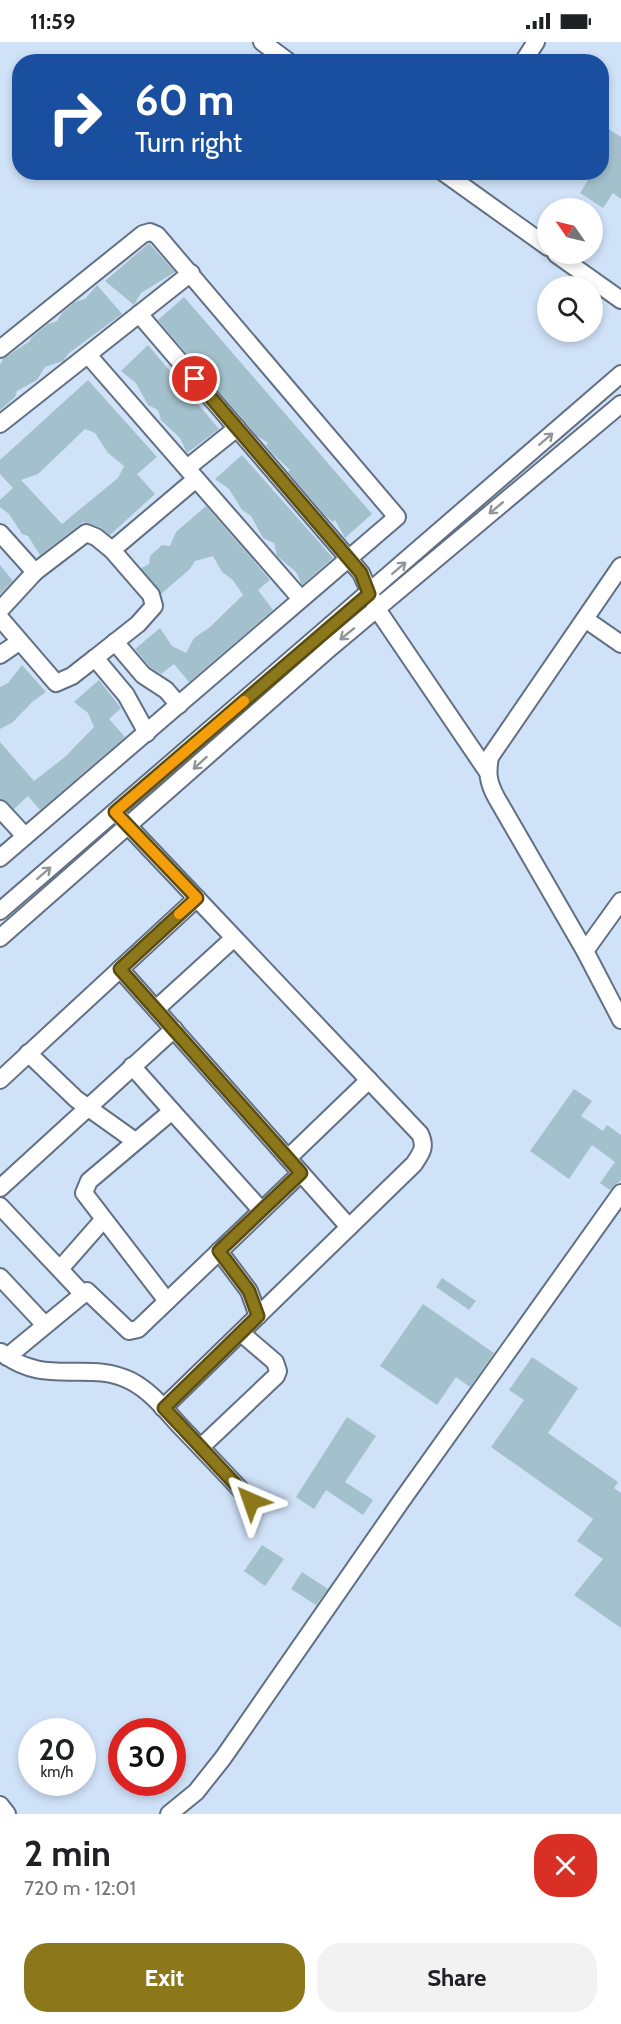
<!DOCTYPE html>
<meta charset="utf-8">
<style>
:root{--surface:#fff;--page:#f2f2f2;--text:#202124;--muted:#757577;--accent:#8c771b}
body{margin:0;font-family:Cabin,sans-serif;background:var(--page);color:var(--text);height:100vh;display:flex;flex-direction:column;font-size:22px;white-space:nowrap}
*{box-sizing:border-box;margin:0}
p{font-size:20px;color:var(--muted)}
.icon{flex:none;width:33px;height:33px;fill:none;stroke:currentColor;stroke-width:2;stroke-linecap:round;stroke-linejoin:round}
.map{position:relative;height:1772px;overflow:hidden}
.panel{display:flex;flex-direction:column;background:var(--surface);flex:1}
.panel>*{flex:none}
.guide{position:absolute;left:12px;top:12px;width:597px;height:126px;border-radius:24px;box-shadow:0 3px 9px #0003;background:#1a4fa0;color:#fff;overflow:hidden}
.needle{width:39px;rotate:304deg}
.tools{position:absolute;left:537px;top:156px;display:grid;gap:12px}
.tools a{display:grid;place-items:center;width:66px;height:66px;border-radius:50%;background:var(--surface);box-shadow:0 3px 9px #0003;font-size:30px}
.speed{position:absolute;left:18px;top:1676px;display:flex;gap:12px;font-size:30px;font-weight:700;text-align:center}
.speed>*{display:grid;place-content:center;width:78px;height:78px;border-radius:50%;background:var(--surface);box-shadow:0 3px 9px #0003;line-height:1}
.speed small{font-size:15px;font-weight:400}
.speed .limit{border:9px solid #d22;background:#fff;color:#111}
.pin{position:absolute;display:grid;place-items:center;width:51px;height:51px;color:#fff;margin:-26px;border:3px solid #fff;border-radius:50%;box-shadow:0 2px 6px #0007}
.me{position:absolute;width:66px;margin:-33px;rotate:317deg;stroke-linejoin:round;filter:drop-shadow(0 0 4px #0008)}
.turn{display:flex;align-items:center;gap:21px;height:126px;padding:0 24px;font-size:27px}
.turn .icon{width:78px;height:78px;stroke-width:2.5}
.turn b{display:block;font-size:42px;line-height:51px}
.round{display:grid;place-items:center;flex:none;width:63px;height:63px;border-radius:24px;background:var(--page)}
.headline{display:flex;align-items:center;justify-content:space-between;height:102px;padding:0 24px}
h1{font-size:36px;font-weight:700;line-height:45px}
.action{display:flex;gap:12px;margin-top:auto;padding:12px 24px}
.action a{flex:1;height:69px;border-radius:24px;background:var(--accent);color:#fff;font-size:24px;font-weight:700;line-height:69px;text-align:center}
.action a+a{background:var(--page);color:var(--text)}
.status{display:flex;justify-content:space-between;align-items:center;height:42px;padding:0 30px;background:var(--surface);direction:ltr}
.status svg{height:16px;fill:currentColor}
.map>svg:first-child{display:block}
</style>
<div class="status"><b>11:59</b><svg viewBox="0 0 49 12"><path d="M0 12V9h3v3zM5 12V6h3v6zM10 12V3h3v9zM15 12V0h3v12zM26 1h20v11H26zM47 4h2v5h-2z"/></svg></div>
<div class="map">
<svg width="621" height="1772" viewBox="0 0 621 1772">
<rect width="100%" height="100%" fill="#d0e2f8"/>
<g fill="#a3c1cc" fill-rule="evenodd">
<polygon points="602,83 621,95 621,157 613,151 603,166 580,151 593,130 602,130"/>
<polygon points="149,201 175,230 141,251 134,263 105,239"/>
<polygon points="97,243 122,272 69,311 63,319 45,325 37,338 17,349 15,355 0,368 0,323 3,317 30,299 31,296 48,282 57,279 62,271 75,260 85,257"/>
<polygon points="184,255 372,472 345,496 335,478 333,480 325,473 288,430 290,428 271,410 266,403 268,401 257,394 158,278"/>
<polygon points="148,303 219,387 187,411 180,396 161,378 158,368 148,363 136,341 121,329"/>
<path d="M88 338 157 415 137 432 155 452 110 493 100 485 83 480 40 513 28 494 22 492 9 472 0 465V458L13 446 0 432V418ZM85 387 95 391 108 411 124 424 118 436 62 482 21 438 38 432Z"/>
<polygon points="242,413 333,516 302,543 296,530 277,514 274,501 263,496 251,474 242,468 229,447 215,437"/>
<polygon points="206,464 270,538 258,548 273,568 189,640 174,622 161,632 150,625 135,607 160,586 172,604 186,611 194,596 210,585 243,553 233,538 222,530 213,514 195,519 190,527 161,552 141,526 149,522 150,514 162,503 170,504 176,490"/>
<polygon points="0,523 13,539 0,552"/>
<polygon points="22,623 46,650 32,660 13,680 0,687 0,645 8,641"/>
<polygon points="99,638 121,666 109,677 125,695 40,768 28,754 14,767 0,757 0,700 34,739 65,715 94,685 88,671 74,660"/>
<polygon points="574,1047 592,1059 581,1074 603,1089 607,1083 621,1093 621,1138 610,1148 600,1141 615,1120 592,1103 569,1137 530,1109"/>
<polygon points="442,1236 476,1259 469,1268 436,1245"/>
<polygon points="423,1262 494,1311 470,1345 456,1335 437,1363 380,1324"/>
<polygon points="532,1315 578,1346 548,1391 618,1440 614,1446 621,1451 621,1586 574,1553 603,1517 577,1499 593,1477 491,1405 524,1358 509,1348"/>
<polygon points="347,1375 376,1394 345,1440 373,1458 363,1473 326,1448 314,1467 296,1455"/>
<polygon points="262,1503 284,1517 265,1544 244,1529"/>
<polygon points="302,1530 328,1547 316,1563 291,1547"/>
</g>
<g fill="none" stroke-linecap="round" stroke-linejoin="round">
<defs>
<g id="minor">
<polyline points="262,0 289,20"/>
<polyline points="523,20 536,0"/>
<polyline points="443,130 548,205"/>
<polyline points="556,212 621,258"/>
<polyline points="139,272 361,531 377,567 487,729"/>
<polyline points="0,307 143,192 150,190 157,193 397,475 0,816"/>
<polyline points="88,313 301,557"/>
<polyline points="0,382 191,231"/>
<polyline points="187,426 237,386"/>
<polyline points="0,491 35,530 0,568"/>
<path d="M621 524 490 715C487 731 488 740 496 755L585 909 621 978"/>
<polyline points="35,530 86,491 96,495 112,508"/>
<polyline points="0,576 56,641 72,634 95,616 126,653 147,691"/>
<polyline points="585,577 621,602"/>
<polyline points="115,600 143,633 166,648 179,663"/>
<polyline points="0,613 19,600"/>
<polyline points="95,616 138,582 154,564 151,553 112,508 196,437"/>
<polyline points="0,767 25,794"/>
<path d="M115 770 420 1092C426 1105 422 1110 414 1122L163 1366"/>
<polyline points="0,869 621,332"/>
<polyline points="0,896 331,605 621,362"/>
<polyline points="585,909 621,859"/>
<polyline points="120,927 349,1185"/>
<polyline points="156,967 234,896"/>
<polyline points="28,1011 76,1057 135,1099"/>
<polyline points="132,1024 172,1069 89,1139 84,1151 167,1259"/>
<polyline points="0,1038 197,856"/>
<polyline points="172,1069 261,1168"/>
<polyline points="288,1116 369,1038"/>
<polyline points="0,1146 174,987"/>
<polyline points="0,1164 82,1251"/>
<polyline points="219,1209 249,1249 258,1274"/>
<polyline points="60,1227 103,1178"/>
<polyline points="0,1235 45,1283"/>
<path d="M1 1310C45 1346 87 1317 131 1339 152 1350 166 1369 182 1386 205 1410 228 1434 251 1459"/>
<polyline points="7,1315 87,1249 129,1289 138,1287 301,1131"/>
<polyline points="201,1405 276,1334 278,1329 275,1320 241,1291"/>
<polyline points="0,1763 7,1772"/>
<polyline points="169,1772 196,1750 223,1716 402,1458 621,1151"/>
</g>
</defs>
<use href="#minor" stroke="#617084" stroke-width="20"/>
<use href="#minor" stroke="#fff" stroke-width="16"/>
</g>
<defs><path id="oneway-shaft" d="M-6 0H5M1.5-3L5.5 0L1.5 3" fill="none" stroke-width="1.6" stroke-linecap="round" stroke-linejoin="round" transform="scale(1.5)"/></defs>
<g stroke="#929598">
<use href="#oneway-shaft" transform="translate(546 397) rotate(-41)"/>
<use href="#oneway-shaft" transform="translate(496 466) rotate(140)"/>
<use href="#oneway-shaft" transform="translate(399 526) rotate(-41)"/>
<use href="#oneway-shaft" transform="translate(347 592) rotate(141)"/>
<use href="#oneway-shaft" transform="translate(200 721) rotate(138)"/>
<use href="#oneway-shaft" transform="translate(44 831) rotate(-41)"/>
</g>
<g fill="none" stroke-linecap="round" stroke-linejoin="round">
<defs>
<polyline id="route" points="195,337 361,531 369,552 115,770 197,856 120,927 301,1131 219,1209 249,1249 258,1274 164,1366 251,1459"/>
</defs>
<use href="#route" stroke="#5b4d12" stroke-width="15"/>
<use href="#route" stroke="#8c771b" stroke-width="10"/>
<polyline stroke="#f59e0b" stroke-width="10" points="179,872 197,856 115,770 244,659"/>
</g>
</svg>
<div class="tools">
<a><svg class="needle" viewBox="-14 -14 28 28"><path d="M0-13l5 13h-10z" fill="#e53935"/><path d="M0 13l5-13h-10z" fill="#757577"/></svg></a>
<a><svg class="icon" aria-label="search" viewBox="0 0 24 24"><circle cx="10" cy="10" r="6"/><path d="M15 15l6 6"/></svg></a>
</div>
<div class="speed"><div>20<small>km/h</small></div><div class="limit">30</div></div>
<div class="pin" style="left:195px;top:337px;background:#d93025"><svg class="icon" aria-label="arrive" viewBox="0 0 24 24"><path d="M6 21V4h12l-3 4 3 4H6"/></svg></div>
<svg class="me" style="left:251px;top:1459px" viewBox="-20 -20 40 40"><path d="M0-17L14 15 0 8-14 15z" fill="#8c771b" stroke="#fff" stroke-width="4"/></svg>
<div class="guide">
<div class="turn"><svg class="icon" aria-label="right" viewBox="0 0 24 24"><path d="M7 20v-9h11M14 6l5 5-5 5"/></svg><div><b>60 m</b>Turn right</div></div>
</div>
</div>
<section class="panel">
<div class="headline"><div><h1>2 min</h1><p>720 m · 12:01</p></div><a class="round" style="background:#d93025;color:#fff"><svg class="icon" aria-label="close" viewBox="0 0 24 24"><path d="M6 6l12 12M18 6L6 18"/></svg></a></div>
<div class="action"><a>Exit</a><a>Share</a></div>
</section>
